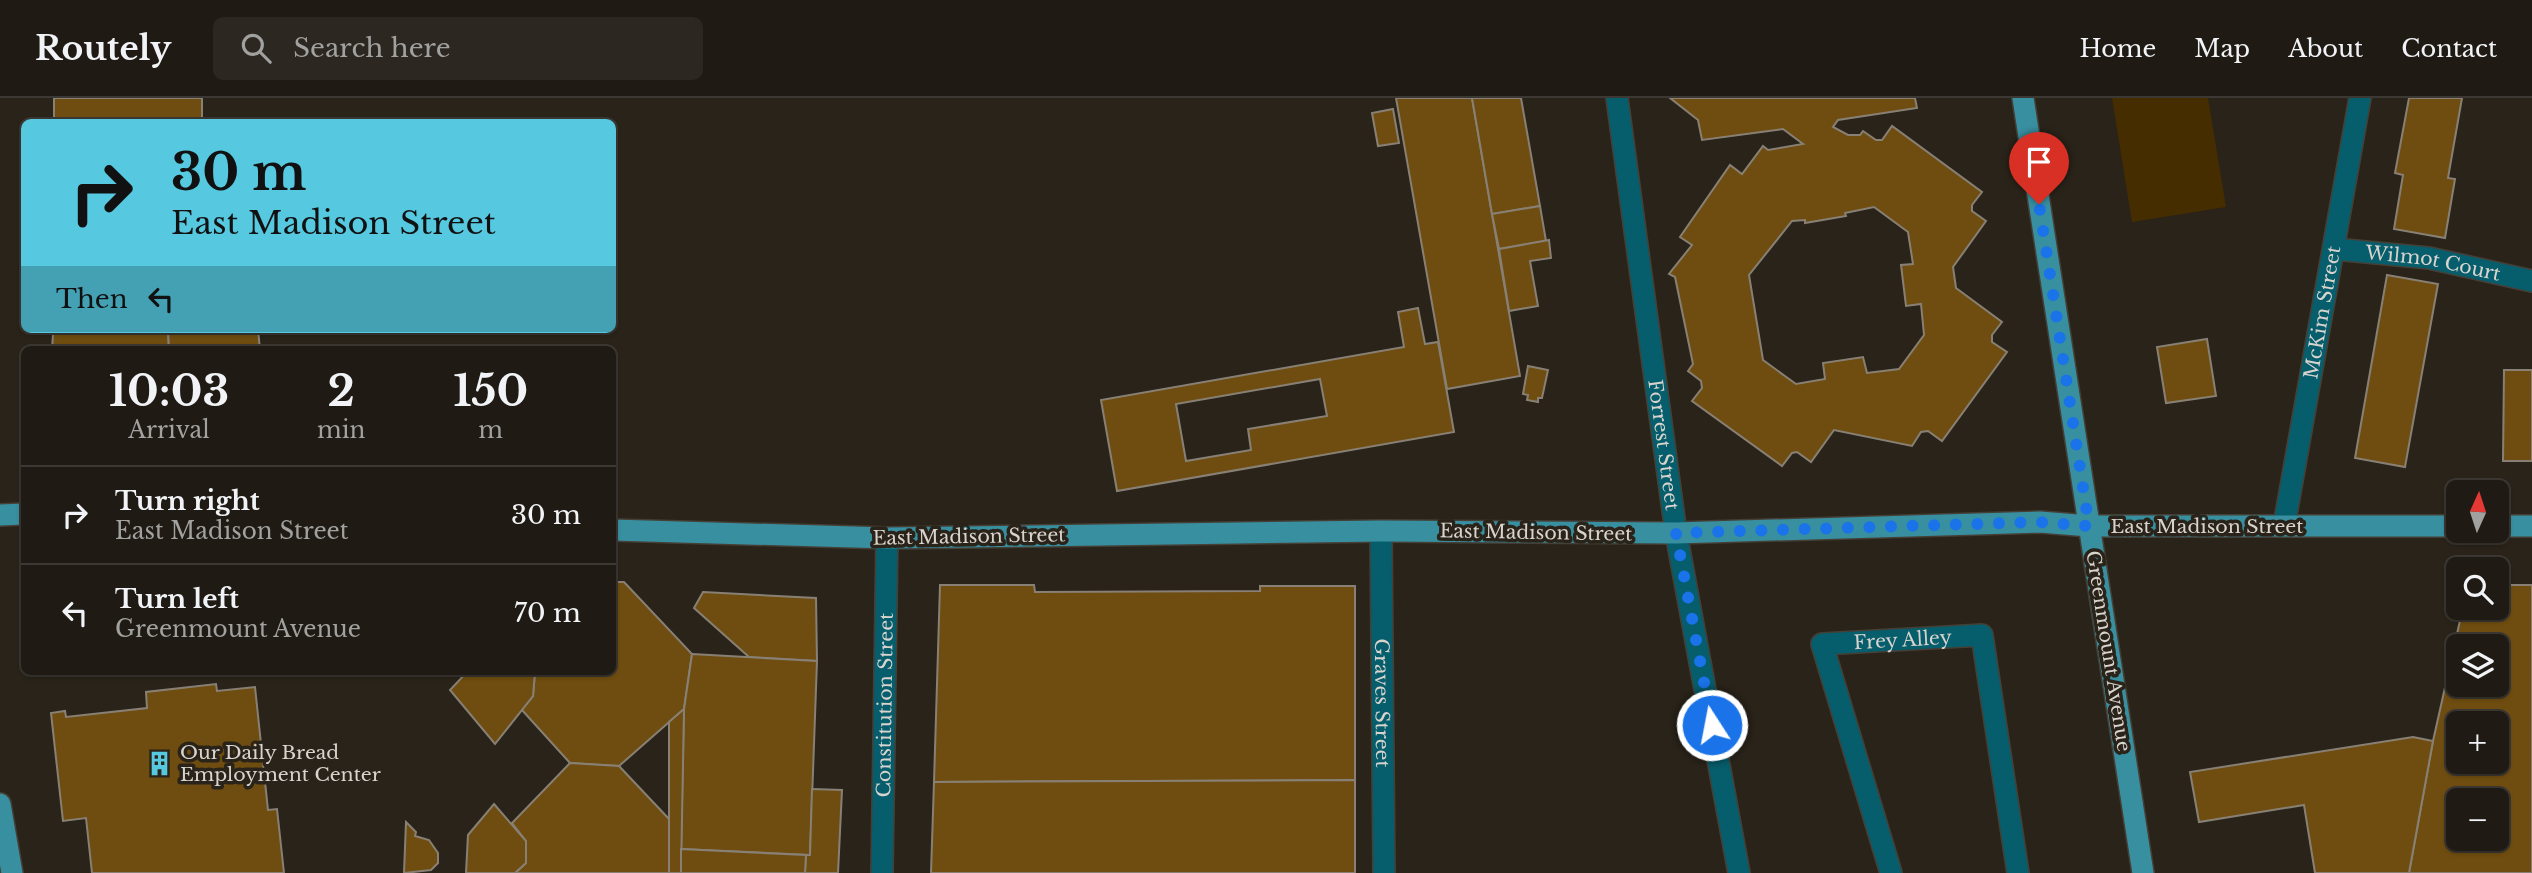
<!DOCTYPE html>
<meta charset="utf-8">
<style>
:root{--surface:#1f1a13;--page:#2c2721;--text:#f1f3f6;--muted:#a1a1a0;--line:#3c3833}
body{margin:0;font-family:"Libre Baskerville",serif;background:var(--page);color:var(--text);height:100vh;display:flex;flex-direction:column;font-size:26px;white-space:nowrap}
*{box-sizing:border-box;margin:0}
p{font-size:23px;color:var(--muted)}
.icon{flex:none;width:38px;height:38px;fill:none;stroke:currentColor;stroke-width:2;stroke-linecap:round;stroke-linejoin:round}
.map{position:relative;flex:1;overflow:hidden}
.side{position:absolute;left:21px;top:248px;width:595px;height:329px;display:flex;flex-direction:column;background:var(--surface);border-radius:10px;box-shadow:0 2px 5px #0004,0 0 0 2px var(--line)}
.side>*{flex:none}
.top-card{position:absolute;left:21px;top:21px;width:595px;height:214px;border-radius:10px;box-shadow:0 2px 5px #0004,0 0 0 2px var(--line);background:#56c9e0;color:#111;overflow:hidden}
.needle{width:46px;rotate:3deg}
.fabs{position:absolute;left:2446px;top:382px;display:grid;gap:14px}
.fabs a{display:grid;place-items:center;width:63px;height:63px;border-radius:10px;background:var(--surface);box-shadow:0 2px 5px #0004,0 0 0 2px var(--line);font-size:35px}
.pin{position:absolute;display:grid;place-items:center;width:60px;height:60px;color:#fff;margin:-72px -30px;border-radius:50% 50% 50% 0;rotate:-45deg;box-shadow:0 0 7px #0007}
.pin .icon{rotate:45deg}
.me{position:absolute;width:77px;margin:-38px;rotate:349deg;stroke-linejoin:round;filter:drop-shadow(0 0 5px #0008)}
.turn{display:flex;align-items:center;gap:24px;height:147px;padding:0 35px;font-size:32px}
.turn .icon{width:91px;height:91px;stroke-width:2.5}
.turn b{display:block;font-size:49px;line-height:60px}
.then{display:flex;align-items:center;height:66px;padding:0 35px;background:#0003;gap:14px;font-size:26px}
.eta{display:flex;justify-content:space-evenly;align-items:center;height:119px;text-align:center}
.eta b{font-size:42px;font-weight:800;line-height:49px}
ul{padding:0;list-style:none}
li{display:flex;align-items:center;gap:21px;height:98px;padding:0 35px;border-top:2px solid var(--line)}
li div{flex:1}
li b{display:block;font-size:26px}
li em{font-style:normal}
header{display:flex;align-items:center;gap:42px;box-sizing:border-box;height:98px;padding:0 35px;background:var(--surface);border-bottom:2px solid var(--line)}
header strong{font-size:33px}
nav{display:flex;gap:38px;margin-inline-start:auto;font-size:24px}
.search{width:490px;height:63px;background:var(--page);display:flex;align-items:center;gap:18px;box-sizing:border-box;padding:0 24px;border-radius:10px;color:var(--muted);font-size:26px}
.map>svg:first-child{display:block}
</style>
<header>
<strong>Routely</strong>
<div class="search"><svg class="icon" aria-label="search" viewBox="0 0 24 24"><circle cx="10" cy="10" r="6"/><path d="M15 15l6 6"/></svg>Search here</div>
<nav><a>Home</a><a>Map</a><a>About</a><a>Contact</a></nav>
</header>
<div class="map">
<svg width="2532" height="775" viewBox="0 0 2532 775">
<rect width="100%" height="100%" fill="#292319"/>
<polygon fill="#462d00" points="2112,0 2208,0 2226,109 2132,124"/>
<g fill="#6f4d10" stroke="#888074" stroke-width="2" fill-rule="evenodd">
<rect x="54" y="0" width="148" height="24"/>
<polygon points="1396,0 1472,0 1520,278 1447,291"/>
<polygon points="1472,0 1521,0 1540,108 1492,116"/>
<path d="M1670 0H1915L1917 10 1838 22 1833 29 1848 37H1860L1863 33 1876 42H1882L1892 28 1982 94 1972 107V113L1986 123 1953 169 1956 190 2002 224 1992 237V244L2007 254 1942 343 1928 333 1921 334 1912 348 1834 332 1811 364 1797 354 1792 355 1782 368 1692 303 1702 290 1701 283 1688 273 1693 266 1675 179 1669 176 1692 147 1680 139 1730 67 1742 76 1763 48 1768 52 1803 46 1783 31 1702 42 1698 22ZM1874 109 1908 134 1913 166 1901 167 1906 208 1921 206 1924 237 1899 271 1867 275 1863 259 1823 265 1825 281 1796 286 1763 262 1749 177 1792 123 1805 122V125L1846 118 1845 115Z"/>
<polygon points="2409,0 2462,0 2448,80 2455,81 2445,140 2394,131 2403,77 2395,75"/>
<polygon points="1393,11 1399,45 1378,48 1372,15"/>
<polygon points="1540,108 1546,143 1499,151 1492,116"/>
<polygon points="1549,142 1551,160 1530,163 1538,208 1509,213 1499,151"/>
<polygon points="2387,177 2438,186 2405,369 2355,360"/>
<path d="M1418 210 1425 246 1438 244 1454 334 1117 393 1101 302 1404 249 1398 214ZM1320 281 1327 318 1248 331 1251 352 1186 363 1176 306Z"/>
<polygon points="59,231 168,231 169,252 52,252 53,236 59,236"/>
<polygon points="168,231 258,231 260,252 169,252"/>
<polygon points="2207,241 2216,298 2166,305 2157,249"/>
<polygon points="1528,268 1548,272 1542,300 1538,300 1538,304 1527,302 1528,297 1523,296"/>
<polygon points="2504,272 2532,272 2532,363 2503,363"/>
<polygon points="612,484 624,484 692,556 684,611 619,668 570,665 521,611 533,598 535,574 612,574"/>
<polygon points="940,487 1034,487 1035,494 1260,493 1260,488 1355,488 1355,682 934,684"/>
<path d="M2497 487H2532V775H2409L2433 643 2463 509H2497ZM2459 548H2497V586H2459ZM2459 625H2497V663H2459ZM2459 702H2497V740H2459Z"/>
<polygon points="703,494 816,500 817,563 749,559 694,510"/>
<polygon points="692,556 817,563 810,757 681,751 684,611"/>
<polygon points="467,574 535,574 533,598 495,646 450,592"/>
<polygon points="216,586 217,593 255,589 268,712 277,711 284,775 92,775 86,720 63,723 51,615 65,613 66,619 147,610 146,594"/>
<polygon points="684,611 681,775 669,775 669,624"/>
<polygon points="2413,639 2433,643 2409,775 2315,775 2304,707 2199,724 2190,674"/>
<polygon points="570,665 619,668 669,721 669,775 515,775 526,765 526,743 512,725"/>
<polygon points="1355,682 1355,775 931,775 934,684"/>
<polygon points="812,691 842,692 838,775 805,775 806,757 810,757"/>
<polygon points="494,706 526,743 526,765 515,775 466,775 468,737"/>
<polygon points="406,724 416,734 415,738 429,742 438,755 438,765 431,772 404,775"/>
<polygon points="681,751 806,757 805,775 681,775"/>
</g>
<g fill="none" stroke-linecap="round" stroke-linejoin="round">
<defs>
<g id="minor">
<path id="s1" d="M1617 0 1676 435 1739 775"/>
<path id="s2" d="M2334 151 2429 160 2532 183"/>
<path id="s3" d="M2284 428 2360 0"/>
<path id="s4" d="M1381 433 1384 775"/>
<path id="s5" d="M882 775 887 440"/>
<path id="s6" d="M1891 775 1822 546 1982 537 2018 775"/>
</g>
<g id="major">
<polyline points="2023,0 2143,775"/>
<polyline points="0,417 24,416"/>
<polyline points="2497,428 2532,428"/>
<polyline points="612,432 887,440 1381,433 1676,435 2040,424 2089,428 2459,428"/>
<polyline points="0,706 12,775"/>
</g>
</defs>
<use href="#minor" stroke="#453f36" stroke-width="24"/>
<use href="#major" stroke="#453f36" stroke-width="24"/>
<use href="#minor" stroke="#065d6c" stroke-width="21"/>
<use href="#major" stroke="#388fa0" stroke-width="21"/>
</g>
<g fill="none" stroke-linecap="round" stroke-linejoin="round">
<polyline stroke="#1a73e8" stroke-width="12" stroke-dasharray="0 21.6" points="1712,627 1676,435 2040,424 2089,428 2039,106"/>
</g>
<defs>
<symbol id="building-bare" viewBox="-9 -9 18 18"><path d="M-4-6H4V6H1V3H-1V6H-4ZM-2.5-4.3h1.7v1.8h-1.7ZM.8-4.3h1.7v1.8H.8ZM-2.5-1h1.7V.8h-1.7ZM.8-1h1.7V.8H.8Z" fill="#56c9e0" stroke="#292319" stroke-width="2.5" paint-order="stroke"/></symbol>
</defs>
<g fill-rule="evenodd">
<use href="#building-bare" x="142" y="648" width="35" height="35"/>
</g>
<g text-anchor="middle" stroke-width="7" stroke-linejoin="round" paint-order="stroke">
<g font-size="19" fill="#d8d3cd" stroke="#292319">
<text dy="7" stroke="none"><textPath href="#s2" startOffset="100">Wilmot Court</textPath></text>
<text dy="7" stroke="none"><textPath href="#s3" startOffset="217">McKim Street</textPath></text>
<text dy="7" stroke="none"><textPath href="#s1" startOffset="350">Forrest Street</textPath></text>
<text x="2207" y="435">East Madison Street</text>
<text transform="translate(1536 434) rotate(1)" y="7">East Madison Street</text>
<text transform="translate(969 438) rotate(-1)" y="7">East Madison Street</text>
<text dy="7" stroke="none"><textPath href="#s6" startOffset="320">Frey Alley</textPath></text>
<text transform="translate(2109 553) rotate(81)" y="7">Greenmount Avenue</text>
<text dy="7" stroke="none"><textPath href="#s4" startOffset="172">Graves Street</textPath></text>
<text dy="7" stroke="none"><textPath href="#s5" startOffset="168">Constitution Street</textPath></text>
</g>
<g font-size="19" fill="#d8d3cd" stroke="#292319" text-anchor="start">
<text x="180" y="661">Our Daily Bread<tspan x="180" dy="22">Employment Center</tspan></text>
</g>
</g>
</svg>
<div class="fabs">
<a><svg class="needle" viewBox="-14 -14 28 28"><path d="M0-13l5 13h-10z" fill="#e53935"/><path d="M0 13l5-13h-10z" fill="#a1a1a0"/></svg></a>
<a><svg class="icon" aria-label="search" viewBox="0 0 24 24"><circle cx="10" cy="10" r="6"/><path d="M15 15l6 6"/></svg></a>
<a><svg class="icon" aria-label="layers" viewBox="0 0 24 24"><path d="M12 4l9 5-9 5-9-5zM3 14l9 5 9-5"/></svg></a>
<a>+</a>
<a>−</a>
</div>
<div class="pin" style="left:2039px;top:106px;background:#d93025"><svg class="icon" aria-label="arrive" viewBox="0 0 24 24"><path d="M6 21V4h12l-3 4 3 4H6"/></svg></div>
<svg class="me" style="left:1712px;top:627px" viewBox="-20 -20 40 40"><circle r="17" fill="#1a73e8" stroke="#fff" stroke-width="3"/><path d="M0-11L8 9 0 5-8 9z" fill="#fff"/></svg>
<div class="top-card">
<div class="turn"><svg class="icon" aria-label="right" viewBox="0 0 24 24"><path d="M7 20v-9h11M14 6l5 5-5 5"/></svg><div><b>30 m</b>East Madison Street</div></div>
<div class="then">Then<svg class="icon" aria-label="left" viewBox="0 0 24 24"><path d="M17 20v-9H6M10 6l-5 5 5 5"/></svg></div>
</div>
<section class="side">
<div class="eta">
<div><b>10:03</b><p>Arrival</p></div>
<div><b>2</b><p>min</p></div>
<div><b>150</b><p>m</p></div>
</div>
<ul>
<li><svg class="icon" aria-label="right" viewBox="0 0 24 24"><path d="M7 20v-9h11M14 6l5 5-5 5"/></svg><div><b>Turn right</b><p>East Madison Street</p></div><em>30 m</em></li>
<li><svg class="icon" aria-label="left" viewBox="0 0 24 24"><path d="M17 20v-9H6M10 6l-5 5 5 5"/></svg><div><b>Turn left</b><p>Greenmount Avenue</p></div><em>70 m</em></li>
</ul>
</section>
</div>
